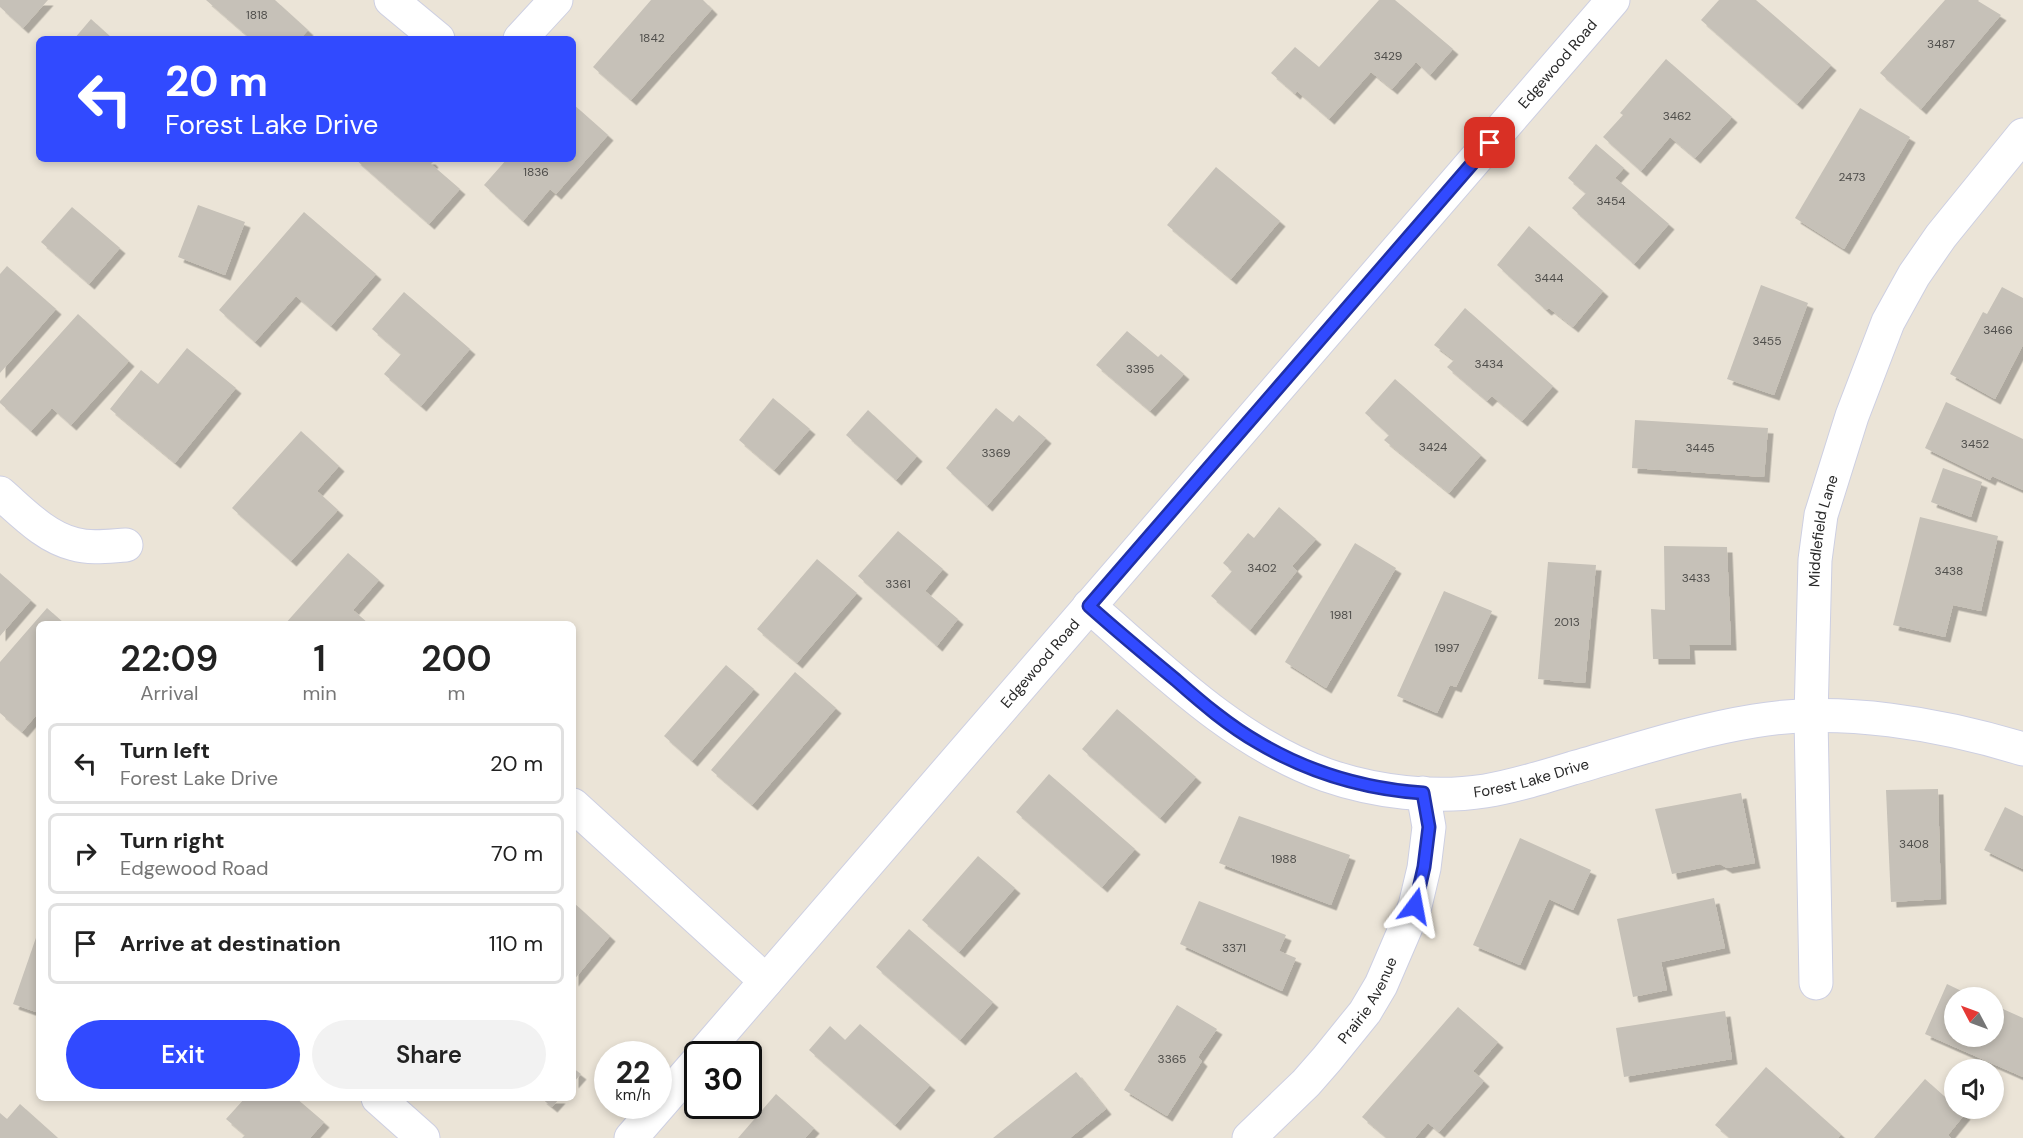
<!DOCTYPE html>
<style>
:root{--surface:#fff;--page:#f2f2f2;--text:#222;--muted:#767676;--line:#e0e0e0;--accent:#314aff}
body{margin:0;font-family:"DM Sans",sans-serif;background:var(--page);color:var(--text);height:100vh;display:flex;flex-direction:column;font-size:22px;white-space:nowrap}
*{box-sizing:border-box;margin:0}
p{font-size:20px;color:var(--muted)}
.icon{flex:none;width:33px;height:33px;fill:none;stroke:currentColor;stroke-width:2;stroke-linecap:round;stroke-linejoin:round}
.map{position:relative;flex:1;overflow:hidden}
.panel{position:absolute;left:36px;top:621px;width:540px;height:480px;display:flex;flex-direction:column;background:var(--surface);border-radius:9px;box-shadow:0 3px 9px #0003}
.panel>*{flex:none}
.banner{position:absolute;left:36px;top:36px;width:540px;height:126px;border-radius:9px;box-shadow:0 3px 9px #0003;background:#314aff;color:#fff;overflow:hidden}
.needle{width:39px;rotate:311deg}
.buttons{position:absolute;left:1944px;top:987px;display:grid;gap:12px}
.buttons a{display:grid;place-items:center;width:60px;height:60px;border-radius:50%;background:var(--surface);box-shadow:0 3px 9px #0003;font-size:30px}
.speed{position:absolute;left:594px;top:1041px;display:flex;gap:12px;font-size:30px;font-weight:700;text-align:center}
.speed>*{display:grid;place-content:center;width:78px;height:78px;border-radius:50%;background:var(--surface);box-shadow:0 3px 9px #0003;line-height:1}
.speed small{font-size:15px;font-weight:400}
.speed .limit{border:3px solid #111;border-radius:9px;background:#fff;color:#111}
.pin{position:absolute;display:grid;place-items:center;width:51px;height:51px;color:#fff;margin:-26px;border-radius:12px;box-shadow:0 3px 9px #0006}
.me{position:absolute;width:66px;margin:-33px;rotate:13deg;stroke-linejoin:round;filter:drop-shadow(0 0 4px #0008)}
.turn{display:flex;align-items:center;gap:21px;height:126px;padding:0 30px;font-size:27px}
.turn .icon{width:78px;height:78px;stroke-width:2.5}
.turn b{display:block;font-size:42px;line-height:51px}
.eta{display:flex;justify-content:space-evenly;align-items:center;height:102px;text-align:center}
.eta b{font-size:36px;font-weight:600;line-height:42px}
.primary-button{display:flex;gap:12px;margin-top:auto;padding:12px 30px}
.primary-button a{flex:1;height:69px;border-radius:36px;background:var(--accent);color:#fff;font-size:24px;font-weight:600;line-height:69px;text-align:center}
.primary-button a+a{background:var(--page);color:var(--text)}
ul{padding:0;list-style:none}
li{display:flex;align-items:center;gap:18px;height:81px;margin:0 12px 9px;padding:0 18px;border:3px solid var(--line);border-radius:9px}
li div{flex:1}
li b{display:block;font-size:22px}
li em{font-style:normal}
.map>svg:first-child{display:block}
</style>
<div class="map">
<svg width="2023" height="1138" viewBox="0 0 2023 1138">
<defs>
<filter id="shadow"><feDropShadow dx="5.5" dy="5.5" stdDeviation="0" flood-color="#0004"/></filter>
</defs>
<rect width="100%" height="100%" fill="#ebe4d7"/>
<g fill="#c6c1b8" filter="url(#shadow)">
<polygon points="0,0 48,0 23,28 0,7"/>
<polygon points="206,0 275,0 308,30 300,39 251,39"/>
<polygon points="651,0 703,0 712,9 631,100 593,67"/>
<polygon points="1379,0 1395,0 1453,49 1430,75 1416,62 1392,89 1371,72 1329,119 1297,91 1295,94 1271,73 1295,47 1319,67"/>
<polygon points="1719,0 1756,0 1831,65 1797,104 1701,20"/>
<polygon points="1945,0 1979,0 1978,1 2001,15 1921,109 1880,73"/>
<polygon points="91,19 113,39 74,39"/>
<polygon points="1666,59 1732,117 1695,158 1670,137 1641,171 1603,137 1623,115 1620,113"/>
<polygon points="573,104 608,135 556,194 550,189 523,221 484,185 507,159 573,159"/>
<polygon points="1860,108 1910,137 1844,249 1795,218"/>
<polygon points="1596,144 1624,168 1615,178 1669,224 1634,264 1572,208 1586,193 1568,178"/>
<polygon points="355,159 430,159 433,162 431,164 460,189 429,224"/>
<polygon points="1216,167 1280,221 1231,279 1167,225"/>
<polygon points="198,205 245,222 225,275 178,257"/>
<polygon points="72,207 120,248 89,284 41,242"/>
<polygon points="304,212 376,274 331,326 296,296 255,342 219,310"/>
<polygon points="1529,226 1603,291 1573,327 1549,308 1546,310 1497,265"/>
<polygon points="7,266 56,309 0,373 0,274"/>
<polygon points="1761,285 1808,303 1774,395 1727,379"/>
<polygon points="2002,287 2023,298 2023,345 1995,399 1950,374 1983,312 1987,314"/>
<polygon points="404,292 470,349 421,406 384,374 401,354 372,329"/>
<polygon points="1465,308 1553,386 1522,421 1492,396 1487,401 1447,367 1454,360 1434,345"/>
<polygon points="78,314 129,361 71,425 52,408 31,431 0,403 0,401"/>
<polygon points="1127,331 1158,357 1161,354 1184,374 1150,411 1096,365"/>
<polygon points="187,348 236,388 175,463 110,409 141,370 158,384"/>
<polygon points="1395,379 1481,455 1449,493 1384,440 1389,435 1365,413"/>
<polygon points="773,398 810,429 774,470 739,440"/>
<polygon points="1946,402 2023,439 2023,490 1992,476 1990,480 1925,448"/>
<polygon points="996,408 1013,422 1019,415 1046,438 987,506 946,468"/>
<polygon points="868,410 917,456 896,480 846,435"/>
<polygon points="1635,420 1768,428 1764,477 1632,468"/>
<polygon points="301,431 339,466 317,491 338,510 291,561 232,508"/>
<polygon points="1943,468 1982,482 1971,517 1931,502"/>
<polygon points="1279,507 1316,539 1292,566 1297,571 1250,630 1211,596 1232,571 1223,563 1248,533 1254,538"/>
<polygon points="1920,517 1998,536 1981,611 1953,605 1945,637 1893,625"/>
<polygon points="898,531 943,569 925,591 958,619 937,646 858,576"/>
<polygon points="1355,543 1396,568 1326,688 1285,662"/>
<polygon points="1664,546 1727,547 1731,645 1689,645 1690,659 1653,659 1651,609 1665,610"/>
<polygon points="348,553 379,580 353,610 369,624 285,624"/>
<polygon points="817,559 857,593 797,663 757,629"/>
<polygon points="1548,562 1596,565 1585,683 1538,679"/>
<polygon points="0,573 31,600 0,636"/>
<polygon points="1444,591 1492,611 1456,687 1450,685 1437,713 1397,696"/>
<polygon points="47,608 65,624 39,624 39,712 22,732 0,713 0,662"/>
<polygon points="726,665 754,689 692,761 664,736"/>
<polygon points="795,672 836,708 752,805 711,770"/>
<polygon points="1117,709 1196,777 1160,818 1082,749"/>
<polygon points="1049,774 1135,849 1102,887 1016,812"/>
<polygon points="1938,789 1941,899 1891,902 1886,790"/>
<polygon points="1741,793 1755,863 1727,868 1720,864 1672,874 1655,809"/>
<polygon points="2005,807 2023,816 2023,869 1984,850"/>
<polygon points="1239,816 1350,855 1331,905 1219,863"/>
<polygon points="1520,838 1591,870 1573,910 1549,899 1520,965 1473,945"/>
<polygon points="978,856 1015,888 959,952 922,920"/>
<polygon points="1714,898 1725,948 1661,962 1667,990 1633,997 1617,919"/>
<polygon points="1199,901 1286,935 1279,951 1296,958 1282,991 1180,944"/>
<polygon points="573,902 610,936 573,981"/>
<polygon points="39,929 39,1013 13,1004"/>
<polygon points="909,929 993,1002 960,1040 876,967"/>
<polygon points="1947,984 1976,998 1954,998 1954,1036 1994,1036 1994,1005 2023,1018 2023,1077 1925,1034"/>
<polygon points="1177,1005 1217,1029 1198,1057 1202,1061 1167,1116 1124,1090"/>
<polygon points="1458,1007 1498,1042 1473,1071 1484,1081 1439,1132 1428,1123 1415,1138 1387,1138 1362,1117"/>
<polygon points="1725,1011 1732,1059 1624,1077 1616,1028"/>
<polygon points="860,1024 930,1085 895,1125 809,1050 830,1026 845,1040"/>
<polygon points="1766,1067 1841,1134 1838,1138 1730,1138 1715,1125"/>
<polygon points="573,1068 581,1074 573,1083"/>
<polygon points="1076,1072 1106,1109 1070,1138 993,1138"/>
<polygon points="1925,1079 1954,1105 1954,1108 1958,1108 1965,1114 1948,1135 1951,1138 1874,1138"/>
<polygon points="776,1094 814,1128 805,1138 738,1138"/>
<polygon points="245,1098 296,1098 324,1122 310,1138 242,1138 245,1135 226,1119"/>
<polygon points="541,1098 560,1098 552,1107"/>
<polygon points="20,1104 58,1138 0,1138 0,1113 7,1119"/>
</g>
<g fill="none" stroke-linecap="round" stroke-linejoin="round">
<defs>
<g id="street">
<polyline points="391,0 438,39"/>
<polyline points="520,39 556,0"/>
<path d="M0 493C22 512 45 537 74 544 91 549 109 546 126 545"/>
<path id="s1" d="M1089 606C1162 669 1234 742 1326 775 1375 792 1434 799 1485 791 1515 786 1544 777 1573 768 1633 751 1692 731 1754 721 1840 706 1941 724 2023 749"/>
<polyline points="573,805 766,981"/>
<path id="s2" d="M1816 983 1811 717 1815 560 1821 515 1852 416 1888 322 1914 275 1941 236 2023 135"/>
<path id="s3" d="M703 1054 1613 0"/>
<polyline points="378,1098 423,1138"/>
<polyline points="631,1138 698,1061"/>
<path id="s4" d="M1249 1138 1306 1083 1327 1059 1365 1012 1381 985 1415 906 1424 868 1429 827 1423 793"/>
</g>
</defs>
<use href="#street" stroke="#cdcfe2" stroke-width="35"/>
<use href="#street" stroke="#fff" stroke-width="33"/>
</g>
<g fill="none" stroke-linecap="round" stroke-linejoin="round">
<defs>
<path id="route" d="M1415 906 1424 867 1429 827 1423 793C1365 789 1310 773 1259 743 1229 726 1202 703 1176 680 1147 656 1117 631 1089 606L1490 143"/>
</defs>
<use href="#route" stroke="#2030a6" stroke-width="15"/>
<use href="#route" stroke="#314aff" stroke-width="10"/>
</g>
<g text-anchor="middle" stroke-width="4.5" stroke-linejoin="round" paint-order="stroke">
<g font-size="12" fill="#4f4e4b">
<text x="257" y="19">1818</text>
<text x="652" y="42">1842</text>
<text x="1941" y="48">3487</text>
<text x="1388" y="60">3429</text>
<text x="1677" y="120">3462</text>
<text x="536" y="176">1836</text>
<text x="1852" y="181">2473</text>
<text x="1611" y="205">3454</text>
<text x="1549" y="282">3444</text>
<text x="1998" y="334">3466</text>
<text x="1767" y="345">3455</text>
<text x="1489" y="368">3434</text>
<text x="1140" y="373">3395</text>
<text x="1975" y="448">3452</text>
<text x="1433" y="451">3424</text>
<text x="1700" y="452">3445</text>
<text x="996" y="457">3369</text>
<text x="1262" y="572">3402</text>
<text x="1949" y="575">3438</text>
<text x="1696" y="582">3433</text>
<text x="898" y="588">3361</text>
<text x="1341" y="619">1981</text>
<text x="1567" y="626">2013</text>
<text x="1447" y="652">1997</text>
<text x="1914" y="848">3408</text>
<text x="1284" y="863">1988</text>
<text x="1234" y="952">3371</text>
<text x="1172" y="1063">3365</text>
</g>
<g font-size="15" fill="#272727" stroke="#fff">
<text dy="5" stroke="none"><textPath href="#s3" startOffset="1308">Edgewood Road</textPath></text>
<text dy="5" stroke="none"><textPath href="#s2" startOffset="453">Middlefield Lane</textPath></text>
<text dy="5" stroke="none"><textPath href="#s3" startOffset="516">Edgewood Road</textPath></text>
<text dy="5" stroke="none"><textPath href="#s1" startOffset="502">Forest Lake Drive</textPath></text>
<text dy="5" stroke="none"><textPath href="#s4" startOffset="183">Prairie Avenue</textPath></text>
</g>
</g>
</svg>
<div class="buttons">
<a><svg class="needle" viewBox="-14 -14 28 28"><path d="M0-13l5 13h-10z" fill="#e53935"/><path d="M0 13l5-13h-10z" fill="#767676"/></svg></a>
<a><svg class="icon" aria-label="sound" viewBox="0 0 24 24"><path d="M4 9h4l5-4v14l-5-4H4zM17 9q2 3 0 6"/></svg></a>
</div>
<div class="speed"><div>22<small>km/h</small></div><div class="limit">30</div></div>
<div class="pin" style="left:1490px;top:143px;background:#d93025"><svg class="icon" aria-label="arrive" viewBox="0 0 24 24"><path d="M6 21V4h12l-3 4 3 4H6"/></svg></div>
<svg class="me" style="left:1415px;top:906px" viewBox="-20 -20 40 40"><path d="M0-17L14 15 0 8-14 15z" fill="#314aff" stroke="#fff" stroke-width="4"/></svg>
<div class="banner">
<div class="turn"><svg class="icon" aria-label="left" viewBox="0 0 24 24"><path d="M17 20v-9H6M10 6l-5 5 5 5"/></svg><div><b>20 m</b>Forest Lake Drive</div></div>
</div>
<section class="panel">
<div class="eta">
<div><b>22:09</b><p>Arrival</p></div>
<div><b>1</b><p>min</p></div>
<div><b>200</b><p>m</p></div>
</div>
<ul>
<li><svg class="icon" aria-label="left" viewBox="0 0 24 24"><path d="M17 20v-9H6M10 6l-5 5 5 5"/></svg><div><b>Turn left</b><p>Forest Lake Drive</p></div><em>20 m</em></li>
<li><svg class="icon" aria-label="right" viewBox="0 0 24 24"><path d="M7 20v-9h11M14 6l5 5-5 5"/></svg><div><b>Turn right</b><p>Edgewood Road</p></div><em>70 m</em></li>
<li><svg class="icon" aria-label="arrive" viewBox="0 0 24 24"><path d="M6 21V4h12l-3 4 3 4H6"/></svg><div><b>Arrive at destination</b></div><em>110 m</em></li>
</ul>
<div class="primary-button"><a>Exit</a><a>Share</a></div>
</section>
</div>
